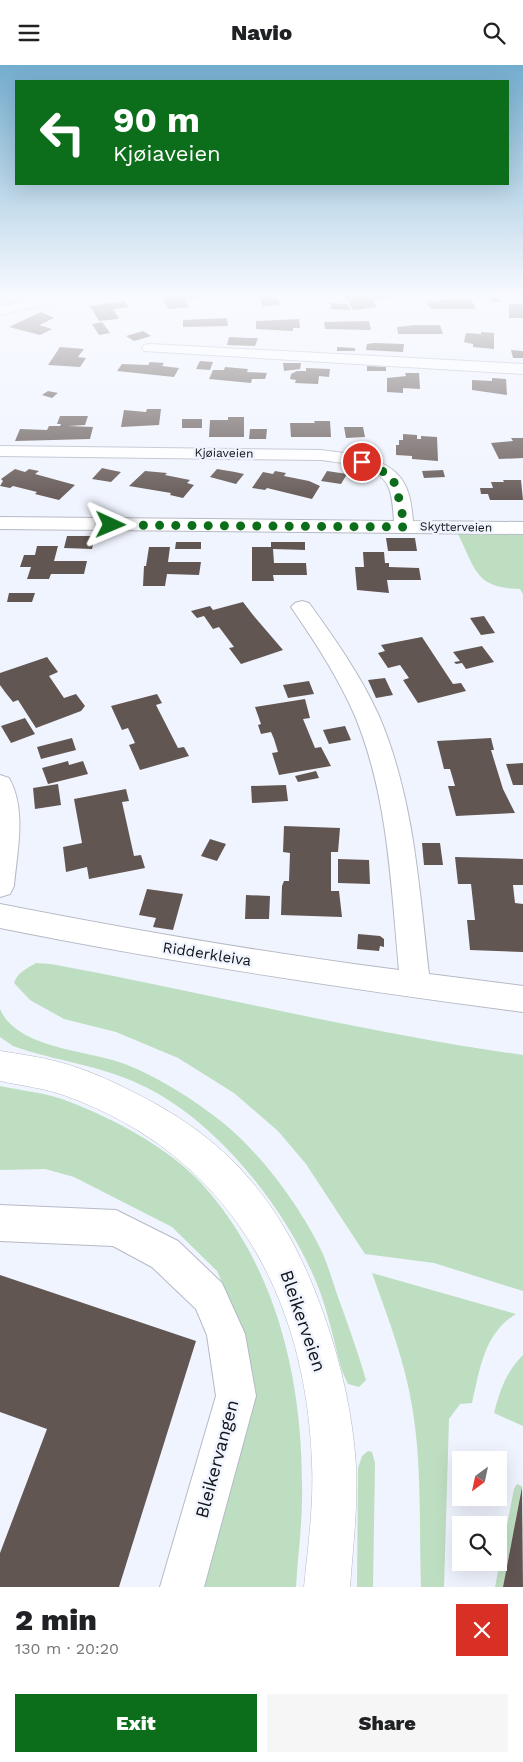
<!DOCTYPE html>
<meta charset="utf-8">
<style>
:root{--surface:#fff;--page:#f6f6f6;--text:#202124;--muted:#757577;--accent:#0c6d1a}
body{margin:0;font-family:"Work Sans",sans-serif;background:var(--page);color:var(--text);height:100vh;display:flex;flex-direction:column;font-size:19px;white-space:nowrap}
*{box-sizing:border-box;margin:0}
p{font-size:16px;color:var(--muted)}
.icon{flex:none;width:28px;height:28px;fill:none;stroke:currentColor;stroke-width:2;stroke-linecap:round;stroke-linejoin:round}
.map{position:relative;height:1522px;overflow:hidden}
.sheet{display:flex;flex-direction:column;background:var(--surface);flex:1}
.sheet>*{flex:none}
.guide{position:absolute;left:15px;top:15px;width:494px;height:105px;border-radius:0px;box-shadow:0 5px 20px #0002;background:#0c6d1a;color:#fff;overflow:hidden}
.needle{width:32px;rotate:213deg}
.buttons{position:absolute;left:452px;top:1386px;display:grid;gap:10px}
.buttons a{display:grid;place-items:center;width:55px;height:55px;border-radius:0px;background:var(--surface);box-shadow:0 5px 20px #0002;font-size:25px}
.pin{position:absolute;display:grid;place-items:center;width:42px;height:42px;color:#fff;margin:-21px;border:2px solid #fff;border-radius:50%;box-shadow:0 1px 5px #0007}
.me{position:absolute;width:55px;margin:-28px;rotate:91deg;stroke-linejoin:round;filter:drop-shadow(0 0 4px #0008)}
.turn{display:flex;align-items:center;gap:18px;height:105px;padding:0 15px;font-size:22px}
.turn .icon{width:65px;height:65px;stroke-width:2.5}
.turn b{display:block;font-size:35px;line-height:42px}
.round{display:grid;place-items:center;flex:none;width:52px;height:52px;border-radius:0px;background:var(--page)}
.overview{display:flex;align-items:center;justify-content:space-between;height:85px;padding:0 15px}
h1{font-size:30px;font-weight:800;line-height:38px}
.cta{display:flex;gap:10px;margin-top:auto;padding:10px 15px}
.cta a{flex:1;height:58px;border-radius:0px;background:var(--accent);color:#fff;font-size:20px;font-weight:800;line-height:58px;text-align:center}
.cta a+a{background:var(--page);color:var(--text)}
header{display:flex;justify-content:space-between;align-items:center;height:65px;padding:0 15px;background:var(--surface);font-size:22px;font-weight:800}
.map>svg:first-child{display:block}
</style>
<header><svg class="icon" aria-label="menu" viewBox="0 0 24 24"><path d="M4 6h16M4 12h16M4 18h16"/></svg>Navio<svg class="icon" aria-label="search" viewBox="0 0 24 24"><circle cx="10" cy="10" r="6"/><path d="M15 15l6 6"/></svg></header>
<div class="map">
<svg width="523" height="1522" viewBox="0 0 523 1522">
<rect width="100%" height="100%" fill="#f0f4fe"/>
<g fill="#bedec2">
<polygon points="0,230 62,230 34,234 0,243"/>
<path d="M458 469 523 470V529L520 524C475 523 476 505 458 469Z"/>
<path d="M36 898 51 899C209 928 364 968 523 990V1226L434 1198 365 1189 306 1099 278 1066 234 1028 178 993 116 967 64 954 30 935 14 918C17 908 27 903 36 898Z"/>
<path d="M0 944C17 984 88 985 125 999 160 1013 193 1034 222 1057 262 1089 302 1144 323 1189 329 1203 333 1218 338 1232 348 1260 358 1287 366 1315L359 1322 348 1319 342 1306C334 1277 328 1246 317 1219 286 1143 215 1053 139 1019 99 1000 55 996 13 981L0 972Z"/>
<path d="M0 1021C23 1026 49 1028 70 1037 114 1054 169 1083 201 1118 276 1200 302 1312 302 1420 303 1454 298 1488 296 1522H204L253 1337 243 1265 217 1206 172 1162 74 1112 45 1104 0 1105Z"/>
<path d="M372 1208 516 1249C484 1268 480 1304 472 1338L460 1339 449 1354 444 1522H421C419 1464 422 1404 413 1347 406 1299 388 1253 372 1208Z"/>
<path d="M523 1290V1361L494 1348C500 1325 506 1307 523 1290Z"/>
<polygon points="368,1386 372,1387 375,1398 373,1522 357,1522 358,1403 362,1391"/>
<polygon points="517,1419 522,1421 503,1522 495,1522 514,1424"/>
</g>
<g fill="#625653">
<polygon points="165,230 199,230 201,233 185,234 189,242 170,244 167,242 163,234 166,233"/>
<polygon points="258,230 276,230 281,240 263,241"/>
<polygon points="344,230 391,230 393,233 372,234 377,242 353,245 349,239 352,237 348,236"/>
<polygon points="498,230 502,237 492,237 488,231"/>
<polygon points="470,233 476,242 474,242 475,244 431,244 426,236"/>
<polygon points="124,236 129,242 113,244 119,253 117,254 99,256 90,241"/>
<polygon points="331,238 347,239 351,245 331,244"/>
<rect x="509" y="239" width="14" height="14"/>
<polygon points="41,247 54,253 39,260 52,264 40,270 9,262"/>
<polygon points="227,253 228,261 183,262 183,255"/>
<polygon points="299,254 300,263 293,263 293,266 256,264 256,256"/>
<polygon points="369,256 371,265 325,264 324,257"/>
<polygon points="102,257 110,268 99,270 92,259"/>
<polygon points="415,260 440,260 443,269 398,269 397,262"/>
<polygon points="143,266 151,271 134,276 126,271"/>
<polygon points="481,267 494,268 494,284 473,282 473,279 464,277 466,268 481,269"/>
<polygon points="229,272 247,273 258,273 255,281 227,280"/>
<polygon points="374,278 404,279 403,287 366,285 367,279"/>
<polygon points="60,282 84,284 78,292 86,293 80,302 48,300"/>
<polygon points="337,282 355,283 355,286 337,286"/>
<polygon points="511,285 523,286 523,293 513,293"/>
<polygon points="200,296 213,297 210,305 196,304"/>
<polygon points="150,297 164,298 162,301 179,303 174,312 117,306 122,299 148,300"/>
<polygon points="283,298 301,298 300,304 284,306"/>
<polygon points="367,301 386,302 386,306 367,306"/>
<polygon points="225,302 248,304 247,307 267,308 265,314 252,314 251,318 209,314 213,305 224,305"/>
<polygon points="306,303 330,304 329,312 319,311 318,319 295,318 296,315 290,314 291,309 297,306 306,306"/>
<polygon points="405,308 419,308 420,324 403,323 403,328 387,327 387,313 406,311"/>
<polygon points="492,313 506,314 507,330 472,325 472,315 492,316"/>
<polygon points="48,326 58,328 52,333 42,330"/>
<polygon points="147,344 161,344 159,360 121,362 124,345 146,347"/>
<polygon points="60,351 88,351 85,360 68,361 93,362 90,374 15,376 20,364 47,365 49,361 60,361 61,359 57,359"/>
<polygon points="228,352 244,352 244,372 209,372 210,355 228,355"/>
<rect x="182" y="354" width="20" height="9"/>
<polygon points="314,356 330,356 331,372 291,372 290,358 315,358"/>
<polygon points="344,362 363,362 365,372 346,373"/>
<polygon points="250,364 267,364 266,374 249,374"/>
<polygon points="403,369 417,370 417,374 421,374 421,371 437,372 438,396 412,394 412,391 396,390 396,380 399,380 399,375 403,375"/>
<polygon points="511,373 523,373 523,393 499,394 491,378 513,376"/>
<polygon points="102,403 111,405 121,407 111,417 92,414"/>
<polygon points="15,404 25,407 29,404 39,406 35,409 75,420 59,435 35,429 37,427 13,421 10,423 0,421 3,416 1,414"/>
<polygon points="217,404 235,407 244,409 236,419 210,412"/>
<polygon points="443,405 445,412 424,413 422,406"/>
<polygon points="145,406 167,408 165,410 190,415 187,418 194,420 183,433 170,430 171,428 129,421"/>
<polygon points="275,406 286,408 284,411 309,416 320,421 312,434 267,423 265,425 252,423 263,407 273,409"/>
<polygon points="327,406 347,409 341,419 321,416"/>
<polygon points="503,415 521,415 523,435 490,435 488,429 481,429 480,423 493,423 491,417 504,417"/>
<polygon points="67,471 95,471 92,484 64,483"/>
<polygon points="386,473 415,473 417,486 388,486"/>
<polygon points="176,477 201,477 201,484 175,484"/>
<polygon points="271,477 305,477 305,485 273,484 274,498 306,498 307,510 273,510 274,516 252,516 252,482 271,482"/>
<polygon points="37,481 58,481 54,496 87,496 84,509 51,509 49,514 27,514 31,502 20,502 24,490 35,490"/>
<polygon points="149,482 170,482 168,497 201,497 199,510 167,509 165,521 143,521 144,501 146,501"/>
<polygon points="363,487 384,487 385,498 389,498 389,502 419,503 421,515 387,515 389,528 357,525 355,502 364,502"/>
<polygon points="9,528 35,528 32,537 7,537"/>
<polygon points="243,537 253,550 283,585 241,599 229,583 234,582 219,562 213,564 204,551 197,553 191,546 210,541 213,545"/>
<polygon points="484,551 495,568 481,570 470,553"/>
<polygon points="422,572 453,619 461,618 466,626 418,638 403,615 409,613 400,600 388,603 378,588 385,586 381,580"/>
<polygon points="482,581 494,597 466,604 462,598 456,599 454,597 460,596 453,587"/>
<polygon points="47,592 58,607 49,611 64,633 76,629 85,641 81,646 36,663 18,635 13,637 5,627 0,620 0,608"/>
<polygon points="385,613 393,630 376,633 368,615"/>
<polygon points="309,616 314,629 288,633 283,620"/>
<polygon points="157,629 162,638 156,640 178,683 184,682 189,691 140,705 129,680 135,678 128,663 122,665 111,641"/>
<polygon points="305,634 310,653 303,654 315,683 321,682 331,701 279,710 272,688 278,687 274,674 271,667 261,669 258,660 261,659 255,642"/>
<polygon points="25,653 35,669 11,678 1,661"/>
<polygon points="345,661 351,675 329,679 323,665"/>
<polygon points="72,673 76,685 41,694 37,682"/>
<polygon points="491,673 494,685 491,685 503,724 515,748 456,751 448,721 455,721 450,704 444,704 437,676"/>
<polygon points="68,696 69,700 83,696 88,709 48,719 42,703"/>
<polygon points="523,698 523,720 513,720 506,699"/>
<polygon points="316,706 319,713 298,717 295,711"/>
<polygon points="58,719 61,740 35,744 33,723"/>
<polygon points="286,720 288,736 252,738 251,721"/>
<polygon points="126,724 129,736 122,737 134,791 141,790 145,803 89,814 87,802 66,807 63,782 82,778 74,734"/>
<polygon points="284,761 340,763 338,787 331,787 331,826 339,826 342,852 281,850 282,821 284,816 289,816 290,788 283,787"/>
<polygon points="210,774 226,779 217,796 201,791"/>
<polygon points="422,778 440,778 443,800 424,800"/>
<polygon points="455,792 523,794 523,820 513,820 515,838 523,839 523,887 470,885 467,855 475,855 471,819 458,819"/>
<polygon points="338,794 369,795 370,819 338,818"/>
<polygon points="147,824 183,829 173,865 153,862 156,853 139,850"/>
<polygon points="246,830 270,831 269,854 245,854"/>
<polygon points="358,869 380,871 384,874 384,882 380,881 379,886 357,884"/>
<polygon points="0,1210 196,1276 119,1522 0,1522 0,1488 47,1364 0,1347"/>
<polygon points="522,1422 523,1522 503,1522"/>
</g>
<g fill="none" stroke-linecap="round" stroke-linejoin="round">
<defs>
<g id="minor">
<polygon points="61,230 95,230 88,234 28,243 0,250 0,242"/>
<polygon points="149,279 523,299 523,309 144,286 142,283 144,280"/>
<path d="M0 381 321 385C349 389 393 391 406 422 411 433 412 445 413 456L523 457V469L0 464V452L394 456C393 445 393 432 388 421 378 400 341 398 321 395L0 391Z"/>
<path d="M302 536 309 538C335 574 361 611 379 651 414 733 419 822 429 909L523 921V947C348 924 173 898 0 863V839C132 865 265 888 399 905 391 819 388 731 355 651 338 612 315 577 291 542L295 538Z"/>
<path d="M0 710 9 713C27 745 17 786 14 821L10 829 0 832Z"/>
<polygon points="0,1140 116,1145 178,1176 222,1218 245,1269 256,1331 204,1522 160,1522 216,1331 207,1270 196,1244 152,1202 113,1181 0,1176"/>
</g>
<path id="secondary" d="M0 986C20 989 40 992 59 997 85 1004 110 1015 133 1027 234 1076 287 1145 324 1250 341 1298 353 1350 356 1401 358 1441 353 1482 350 1522H304C308 1481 314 1439 312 1398 306 1230 229 1090 66 1031 45 1023 22 1021 0 1016Z"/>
</defs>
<use href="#minor" stroke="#b5bac5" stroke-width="2"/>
<use href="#secondary" stroke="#b5bac5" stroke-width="1"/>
<use href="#minor" fill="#fff" fill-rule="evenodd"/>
<use href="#secondary" fill="#fff" fill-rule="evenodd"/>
</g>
<linearGradient id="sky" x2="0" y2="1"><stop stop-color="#73adce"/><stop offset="0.52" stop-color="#f8faff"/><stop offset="1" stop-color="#f8faff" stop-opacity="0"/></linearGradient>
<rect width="523" height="443" fill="url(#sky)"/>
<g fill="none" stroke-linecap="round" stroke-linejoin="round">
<polyline stroke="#0c6d1a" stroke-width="9" stroke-dasharray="0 16.2" points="111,460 405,462 396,420 388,409 362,397"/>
</g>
<g text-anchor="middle" stroke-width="5" stroke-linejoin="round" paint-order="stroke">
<g font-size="12" fill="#111317" stroke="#f0f4fe">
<text transform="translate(224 388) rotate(1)" y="4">Kjøiaveien</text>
<text transform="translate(456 462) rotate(1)" y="4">Skytterveien</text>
</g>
<g font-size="15" fill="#111317" stroke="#f0f4fe">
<text transform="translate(207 889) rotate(9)" y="5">Ridderkleiva</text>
</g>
<g font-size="18" fill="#111317" stroke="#f0f4fe">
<text transform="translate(303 1256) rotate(71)" y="6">Bleikerveien</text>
<text transform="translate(217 1394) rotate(-75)" y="6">Bleikervangen</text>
</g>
</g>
</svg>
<div class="buttons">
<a><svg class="needle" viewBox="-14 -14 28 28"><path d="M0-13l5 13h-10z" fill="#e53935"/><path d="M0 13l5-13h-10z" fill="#757577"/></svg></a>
<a><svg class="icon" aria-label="search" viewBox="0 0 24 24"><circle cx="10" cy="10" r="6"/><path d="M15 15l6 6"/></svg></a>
</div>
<div class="pin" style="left:362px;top:397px;background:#d93025"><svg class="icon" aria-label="arrive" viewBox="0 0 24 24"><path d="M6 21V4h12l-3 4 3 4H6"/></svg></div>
<svg class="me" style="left:111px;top:460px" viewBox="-20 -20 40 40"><path d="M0-17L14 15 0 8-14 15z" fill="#0c6d1a" stroke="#fff" stroke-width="4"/></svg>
<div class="guide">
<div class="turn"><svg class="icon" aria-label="left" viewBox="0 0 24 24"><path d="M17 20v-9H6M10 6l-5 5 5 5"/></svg><div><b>90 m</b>Kjøiaveien</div></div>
</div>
</div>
<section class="sheet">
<div class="overview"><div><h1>2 min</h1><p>130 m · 20:20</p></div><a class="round" style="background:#d93025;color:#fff"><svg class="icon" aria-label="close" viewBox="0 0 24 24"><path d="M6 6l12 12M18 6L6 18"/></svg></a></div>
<div class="cta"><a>Exit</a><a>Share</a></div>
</section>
